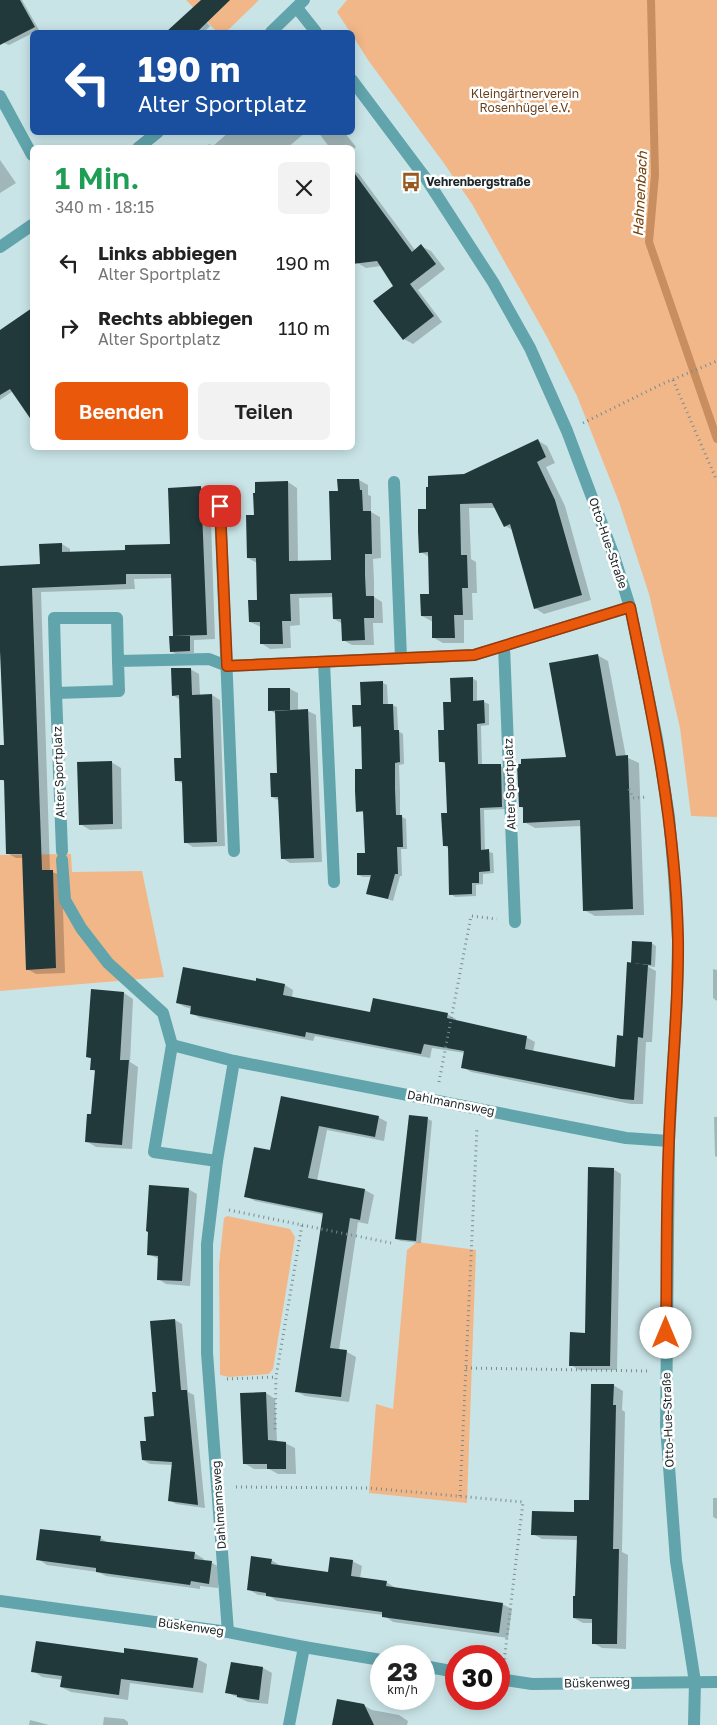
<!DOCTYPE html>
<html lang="de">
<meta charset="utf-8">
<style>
:root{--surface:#fff;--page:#f2f2f2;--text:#222;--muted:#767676;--accent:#ea580c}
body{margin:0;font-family:"Golos Text",sans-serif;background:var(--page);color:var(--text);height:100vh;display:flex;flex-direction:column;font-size:19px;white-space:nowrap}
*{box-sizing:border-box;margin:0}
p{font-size:16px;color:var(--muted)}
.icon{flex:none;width:28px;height:28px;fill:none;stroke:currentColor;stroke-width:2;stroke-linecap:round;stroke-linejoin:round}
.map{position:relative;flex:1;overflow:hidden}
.sheet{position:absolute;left:30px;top:145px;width:325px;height:305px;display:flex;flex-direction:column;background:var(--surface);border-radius:8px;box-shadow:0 2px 12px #0003}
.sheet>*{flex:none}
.top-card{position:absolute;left:30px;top:30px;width:325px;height:105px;border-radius:8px;box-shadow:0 2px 12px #0003;background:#1a4fa0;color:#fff;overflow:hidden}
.speed{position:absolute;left:370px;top:1645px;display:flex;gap:10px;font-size:25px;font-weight:700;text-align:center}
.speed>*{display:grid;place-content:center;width:65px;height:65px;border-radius:50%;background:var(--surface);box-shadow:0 2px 12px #0003;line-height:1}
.speed small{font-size:12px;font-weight:400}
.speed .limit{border:8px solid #d22;background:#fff;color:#111}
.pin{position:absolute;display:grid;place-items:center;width:42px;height:42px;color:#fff;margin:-21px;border-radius:10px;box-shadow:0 2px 8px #0006}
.me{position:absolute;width:55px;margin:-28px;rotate:0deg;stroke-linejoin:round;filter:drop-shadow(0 0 4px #0008)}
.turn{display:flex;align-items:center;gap:18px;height:105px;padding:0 25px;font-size:22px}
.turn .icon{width:65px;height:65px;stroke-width:2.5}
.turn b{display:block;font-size:35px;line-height:42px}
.round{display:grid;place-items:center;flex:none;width:52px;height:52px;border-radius:8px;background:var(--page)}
.overview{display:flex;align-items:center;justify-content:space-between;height:85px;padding:0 25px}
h1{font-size:30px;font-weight:600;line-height:38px;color:#1e9e55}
.action{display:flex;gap:10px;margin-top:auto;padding:10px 25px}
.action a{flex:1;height:58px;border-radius:8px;background:var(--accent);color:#fff;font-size:20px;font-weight:600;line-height:58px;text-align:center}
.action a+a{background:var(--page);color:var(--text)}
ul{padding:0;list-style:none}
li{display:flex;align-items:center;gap:15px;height:65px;padding:0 25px}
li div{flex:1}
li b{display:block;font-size:19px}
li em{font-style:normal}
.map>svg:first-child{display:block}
</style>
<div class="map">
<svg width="717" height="1725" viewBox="0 0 717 1725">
<rect width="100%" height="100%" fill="#c9e4e7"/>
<g fill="#f2b788">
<polygon points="186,0 259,0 226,32 217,32"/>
<polygon points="347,0 717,0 717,817 691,816 680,728 649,594 619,502 577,396 547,337 472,204 443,162 368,60 353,36 352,32 350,32 337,12"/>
<polygon points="71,854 72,872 142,871 164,977 0,991 0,855"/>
<polygon points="227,1216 290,1229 295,1237 273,1369 269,1374 229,1377 220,1375 219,1265 224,1218"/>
<polygon points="417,1242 476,1250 467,1503 369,1493 376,1404 393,1409 407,1250"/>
</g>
<g fill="#0003">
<polygon points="0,0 22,0 39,30 9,45 4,43 0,35"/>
<polygon points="197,12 210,26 204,32 186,32 178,23"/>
<polygon points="229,132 306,132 287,148 205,148 209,144 213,146"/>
<polygon points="318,132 344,132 356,147 352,150 352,148 330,148"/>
<polygon points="0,160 16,183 0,193"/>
<polygon points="352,170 359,174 415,250 421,246 431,251 445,269 418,290 442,322 413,344 404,339 394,286 381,266 366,268 356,262 352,225"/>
<polygon points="32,309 32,419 13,391 0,400 0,331"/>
<polygon points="537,440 547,446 555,463 546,467 565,506 591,600 544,614 535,608 513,530 505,526 496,508 469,508 471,559 476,562 477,593 472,593 473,620 464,620 464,643 443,643 434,638 433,622 422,616 431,595 429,557 421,552 428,510 464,475"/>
<polygon points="359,480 368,485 368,495 371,496 371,512 380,517 381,558 373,559 374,581 374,597 382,602 383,623 373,623 374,645 352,645 343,640 343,624 334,619 334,597 299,598 300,625 290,626 291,648 270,649 261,643 261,627 250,622 258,601 257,563 248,558 255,516 288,482 297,488 298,562 332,561 339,492"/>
<polygon points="201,488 210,493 215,639 194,640 194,653 176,654 171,651 178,637 175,635 173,578 134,579 135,589 41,592 50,871 62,876 65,973 36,974 27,969 24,858 16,858 7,853 5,782 1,779 0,764 0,747 5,747 2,653 0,652 0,567 41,565 62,544 70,549 70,553 126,551 171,546 169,489"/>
<polygon points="597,655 608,661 626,757 639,763 644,915 595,916 584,910 582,826 535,828 524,822 524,809 520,806 568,759"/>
<polygon points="190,669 199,674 200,696 212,695 220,700 225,846 193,847 185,842 183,784 176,780 182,759 179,699 173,695"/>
<polygon points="472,678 477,681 477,702 484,702 489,704 489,725 481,726 482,766 500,766 505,768 506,809 484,810 485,851 493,853 494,873 483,874 483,884 476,885 476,896 455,897 451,894 448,848 444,845 448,814 445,764 441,761 445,731 452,703"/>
<polygon points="383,683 387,685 388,705 392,705 397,707 398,731 403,734 404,764 399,765 400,793 400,816 406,819 407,849 401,849 402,876 400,876 393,901 368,893 372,877 363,877 358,875 366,854 365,813 357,811 364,770 362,728 354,726 362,706"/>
<polygon points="290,689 298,693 298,711 308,711 316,715 322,862 290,863 282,858 280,801 272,797 278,774 276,714 270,710"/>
<polygon points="111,762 121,768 122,829 90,830 80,824"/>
<polygon points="651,943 656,946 655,967 647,966 656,971 652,1042 646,1042 643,1104 631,1104 471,1072 463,1067 465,1053 432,1048 430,1058 315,1036 313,1041 200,1018 191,1013 192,1009 185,1007 177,1003 257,983 285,985 293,990 292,998 371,1014 447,1014 456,1019 456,1021 526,1037 535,1042 533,1052 617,1068 624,1037 637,965"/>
<polygon points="713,969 717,970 717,1001 713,998"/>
<polygon points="124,993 133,999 130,1062 138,1067 132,1149 96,1147 86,1141 92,1115 96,1072 91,1069 92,1059 87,1057"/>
<polygon points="282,1098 378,1117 387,1122 384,1141 327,1130 317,1181 365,1190 374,1195 368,1224 358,1222 339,1350 347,1352 356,1357 349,1402 305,1396 296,1391 324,1215 255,1201 246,1196 271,1152"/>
<polygon points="714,1117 717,1117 717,1157 715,1156"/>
<polygon points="428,1119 432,1121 421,1243 401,1241 396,1239"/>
<polygon points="613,1169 621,1174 617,1370 579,1370 571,1365 586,1334"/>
<polygon points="188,1189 197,1194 190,1286 166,1284 158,1279 159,1259 148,1254"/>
<polygon points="175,1320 182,1324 188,1392 194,1395 205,1508 176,1504 169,1500 173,1465 150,1464 143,1460 155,1417"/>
<polygon points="613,1385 623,1391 622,1410 625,1412 622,1552 628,1555 626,1649 602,1648 593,1643 593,1623 583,1623 574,1618 577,1597 578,1540 542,1539 533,1534 575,1513 590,1502"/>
<polygon points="266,1393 275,1399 277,1442 285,1443 295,1448 296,1474 278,1474 269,1469 254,1469 244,1463"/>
<polygon points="713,1498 717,1498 717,1519 713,1517"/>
<polygon points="100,1538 109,1543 194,1553 204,1559 203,1562 212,1563 221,1568 218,1588 200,1586 200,1589 106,1576 98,1572 47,1565 38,1559"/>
<polygon points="271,1560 281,1566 329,1574 352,1561 362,1566 360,1579 386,1582 396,1588 502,1604 512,1609 508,1638 393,1622 383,1615 277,1601 269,1596 258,1595 248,1589"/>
<polygon points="125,1655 197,1659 207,1664 203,1693 130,1683 128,1700 71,1692 61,1687 63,1680 42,1677 33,1671"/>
<polygon points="263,1668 272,1673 268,1704 248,1702 226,1692"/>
<polygon points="363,1705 372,1710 399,1715 408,1721 407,1725 333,1725"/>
<polygon points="104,1717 124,1719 128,1722 128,1725 103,1725"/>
<polygon points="30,1720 49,1725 29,1725"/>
</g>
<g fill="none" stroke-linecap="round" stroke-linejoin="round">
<polyline stroke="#c88e60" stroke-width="8" points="651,0 655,175 649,242 717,439"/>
</g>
<g fill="#22393c">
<polygon points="0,0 20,0 35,27 0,45"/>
<polygon points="201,0 230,0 197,32 166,32"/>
<polygon points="352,170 412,252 421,244 436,264 410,284 434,316 403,340 373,301 393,286 377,261 352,264"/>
<polygon points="32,308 32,421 10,389 0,395 0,330"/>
<polygon points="538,439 546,457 537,462 555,500 582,595 534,609 510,524 504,527 492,503 460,504 461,555 467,555 468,588 462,588 463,615 454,615 455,638 432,638 432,616 421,616 420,594 429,594 428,552 419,553 418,531 418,509 426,509 426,487 428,487 428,476 464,474"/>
<polygon points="337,479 359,479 360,490 362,490 363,511 371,511 372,554 365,554 365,575 366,596 374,596 374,618 364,618 365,640 342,641 341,619 333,619 332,593 290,594 291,621 282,621 283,644 260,644 260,622 249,622 248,600 257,600 256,558 247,558 246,515 254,515 253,493 255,493 255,482 288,481 289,561 331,560 329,491 338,491"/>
<polygon points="201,486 207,635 173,636 171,574 126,574 126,584 32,588 42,870 53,870 56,968 26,970 22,854 6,854 4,780 0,780 0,745 4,745 0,651 0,566 40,564 39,544 62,543 62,552 125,550 125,545 170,544 168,488"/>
<polygon points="169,636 190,636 190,651 170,652"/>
<polygon points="598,654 616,756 628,755 633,909 583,911 580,820 523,823 523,807 519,807 517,764 521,764 521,759 566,757 549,663"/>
<polygon points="171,668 191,668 192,695 212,694 217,842 184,843 182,781 175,781 174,758 181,758 179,695 172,696"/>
<polygon points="473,677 473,701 484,700 485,723 477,724 478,764 501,764 502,807 480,808 481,850 489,849 490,871 479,872 479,883 472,883 472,894 449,895 448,846 443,846 441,813 447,813 445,762 439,762 438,730 444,730 443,702 451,702 450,678"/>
<polygon points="383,681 383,704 393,704 394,730 399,730 400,762 395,763 395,789 396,815 402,815 403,847 397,847 398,874 395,874 388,899 366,894 371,875 357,875 357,853 365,853 363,811 356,812 355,791 355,769 362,769 361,726 353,727 352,705 361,705 360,682"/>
<polygon points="268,688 290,688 290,710 268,711"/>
<polygon points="308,709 314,858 281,859 278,797 271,797 270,773 277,773 275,711"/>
<polygon points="112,761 113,824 79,825 77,762"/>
<polygon points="632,941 652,942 651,965 631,963"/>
<polygon points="627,962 648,965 643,1038 638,1037 634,1100 621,1099 461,1068 464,1051 424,1044 421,1054 306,1032 305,1037 190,1014 191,1006 176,1003 183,967 256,981 256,978 285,984 283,995 370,1012 373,998 448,1013 447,1018 527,1036 525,1049 615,1067 617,1035 623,1036"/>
<polygon points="91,989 124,992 120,1060 129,1060 122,1145 85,1142 87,1114 91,1114 95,1070 90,1070 91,1058 86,1057"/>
<polygon points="281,1096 379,1116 375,1137 319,1126 308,1178 365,1189 360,1220 350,1218 330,1348 347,1350 341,1397 295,1392 323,1213 244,1197 254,1147 270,1150"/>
<polygon points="409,1115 428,1117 416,1241 395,1239"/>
<polygon points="588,1167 614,1168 610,1366 569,1366 570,1332 585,1333"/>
<polygon points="149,1185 189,1188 182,1281 157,1280 158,1256 147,1255 148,1232 146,1231"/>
<polygon points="175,1319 181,1390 187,1390 198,1505 168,1501 172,1462 142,1460 140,1441 146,1441 144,1417 154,1416 152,1392 156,1392 150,1321"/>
<polygon points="591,1384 614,1384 613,1405 616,1405 613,1549 619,1549 617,1644 592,1644 592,1619 573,1618 573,1596 575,1596 577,1536 531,1535 532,1511 574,1512 574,1500 589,1500"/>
<polygon points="266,1392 268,1440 286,1442 286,1469 267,1469 267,1464 243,1464 240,1393"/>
<polygon points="40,1529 101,1536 100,1541 195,1552 194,1559 212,1561 209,1584 191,1581 190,1585 96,1572 96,1568 36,1560"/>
<polygon points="251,1556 272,1559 271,1564 328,1572 330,1557 353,1560 351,1576 387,1581 386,1586 503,1603 499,1633 382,1617 382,1612 266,1596 266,1593 247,1590"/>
<polygon points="36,1641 124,1653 124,1648 198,1658 193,1688 121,1679 119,1695 60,1687 62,1676 31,1672"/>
<polygon points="231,1662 263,1667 259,1700 237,1697 237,1695 225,1693"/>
<polygon points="337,1699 364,1704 374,1725 332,1725"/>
</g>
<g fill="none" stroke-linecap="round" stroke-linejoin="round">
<g stroke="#788b8e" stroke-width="3" stroke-dasharray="1 4" stroke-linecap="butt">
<polyline points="673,380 717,481"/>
<polyline points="583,423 662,384 717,361"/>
<polyline points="629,789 633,798 647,797"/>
<polyline points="439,1082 471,916 497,919"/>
<polyline points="229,1210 302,1225 276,1377 275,1433"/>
<polyline points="302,1225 391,1243"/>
<polyline points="466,1368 648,1371"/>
<polyline points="227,1379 276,1377"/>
<polyline points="236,1487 369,1488 523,1502 504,1662"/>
<polyline points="460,1496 477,1127"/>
</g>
<g stroke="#61a4ac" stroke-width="12">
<polyline points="297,8 316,32"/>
<polyline points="271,32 304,0"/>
<polyline points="352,80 427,180 493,282 530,348 567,431 614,556 630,607 657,739 669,817 674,875 678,940 677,998 669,1141 666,1426 676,1561 695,1682 694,1725"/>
<polyline points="0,96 32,155"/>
<polyline points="138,148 158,132"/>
<polyline points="0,247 32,225"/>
<polyline points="394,482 401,658"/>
<polyline points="220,506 234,851"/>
<polyline points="504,646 515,922"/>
<polyline points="118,661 119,691 56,693 54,618 117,618 118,661 209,659 227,666 474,655 630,607"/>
<polyline points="324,662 334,882"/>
<polyline points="56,693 62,851"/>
<polyline points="62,860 65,900 81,928 108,963 163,1013 172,1045 154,1152 217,1161"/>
<polyline points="172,1045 234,1061 626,1138 669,1141"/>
<polyline points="0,1601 228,1632 304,1647 381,1660"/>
<polyline points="228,1632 207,1353 207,1244 217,1161 234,1061"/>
<polyline points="424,1666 456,1672"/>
<polyline points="499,1679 532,1684 717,1682"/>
<polyline points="289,1725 304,1647"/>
</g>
</g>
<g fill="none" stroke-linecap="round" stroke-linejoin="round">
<defs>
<path id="route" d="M220 506 227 666 474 655 630 607C653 716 676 827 678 940 679 1006 671 1073 669 1140 666 1204 667 1269 666 1333"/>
</defs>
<use href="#route" stroke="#983908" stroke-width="12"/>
<use href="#route" stroke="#ea580c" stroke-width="9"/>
</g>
<defs>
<symbol id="bus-bare" viewBox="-9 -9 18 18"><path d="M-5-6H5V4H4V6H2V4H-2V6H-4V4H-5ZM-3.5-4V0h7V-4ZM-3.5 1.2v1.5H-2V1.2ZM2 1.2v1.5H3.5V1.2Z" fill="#97591f" stroke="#fff" stroke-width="2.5" paint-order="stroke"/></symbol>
</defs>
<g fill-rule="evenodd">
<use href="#bus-bare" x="397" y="168" width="28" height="28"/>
</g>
<g text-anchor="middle" stroke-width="5" stroke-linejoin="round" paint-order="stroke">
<g font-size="12" fill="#673f1c" stroke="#fff">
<text x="525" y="98">Kleingärtnerverein<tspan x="525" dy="14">Rosenhügel e.V.</tspan></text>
</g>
<g font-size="12" font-weight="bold" fill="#1d2729" stroke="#fff" text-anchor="start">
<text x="426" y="186">Vehrenbergstraße</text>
</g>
<g font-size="12" fill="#1d2729" stroke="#fff">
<text transform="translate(608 543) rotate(71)" y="4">Otto-Hue-Straße</text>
<text transform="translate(59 772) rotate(-92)" y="4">Alter Sportplatz</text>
<text transform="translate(510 784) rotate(-92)" y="4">Alter Sportplatz</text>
<text transform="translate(451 1103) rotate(11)" y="4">Dahlmannsweg</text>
<text transform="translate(668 1420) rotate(-92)" y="4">Otto-Hue-Straße</text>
<text transform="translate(219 1505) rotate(-94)" y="4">Dahlmannsweg</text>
<text transform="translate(191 1627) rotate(8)" y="4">Büskenweg</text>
<text transform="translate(597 1683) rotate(-1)" y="4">Büskenweg</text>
</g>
<g font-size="14" font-style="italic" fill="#753e03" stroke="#fff">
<text transform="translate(640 194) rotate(-87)" y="5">Hahnenbach</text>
</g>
</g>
</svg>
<div class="speed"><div>23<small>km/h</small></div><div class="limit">30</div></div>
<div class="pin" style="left:220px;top:506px;background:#d93025"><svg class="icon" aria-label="arrive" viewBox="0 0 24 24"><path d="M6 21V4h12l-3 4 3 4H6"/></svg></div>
<svg class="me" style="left:666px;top:1333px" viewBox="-20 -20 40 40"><circle r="19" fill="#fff"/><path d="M0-13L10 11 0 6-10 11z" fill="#ea580c"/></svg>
<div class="top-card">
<div class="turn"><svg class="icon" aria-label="left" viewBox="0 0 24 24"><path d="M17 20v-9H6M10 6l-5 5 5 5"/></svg><div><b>190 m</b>Alter Sportplatz</div></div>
</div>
<section class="sheet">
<div class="overview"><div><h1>1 Min.</h1><p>340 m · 18:15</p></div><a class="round"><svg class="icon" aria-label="close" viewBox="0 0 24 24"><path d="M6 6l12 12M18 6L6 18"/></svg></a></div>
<ul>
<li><svg class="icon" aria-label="left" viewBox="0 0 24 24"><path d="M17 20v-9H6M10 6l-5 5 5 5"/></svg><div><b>Links abbiegen</b><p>Alter Sportplatz</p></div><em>190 m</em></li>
<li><svg class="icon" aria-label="right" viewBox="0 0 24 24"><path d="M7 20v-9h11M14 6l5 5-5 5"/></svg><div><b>Rechts abbiegen</b><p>Alter Sportplatz</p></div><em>110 m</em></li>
</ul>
<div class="action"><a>Beenden</a><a>Teilen</a></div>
</section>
</div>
